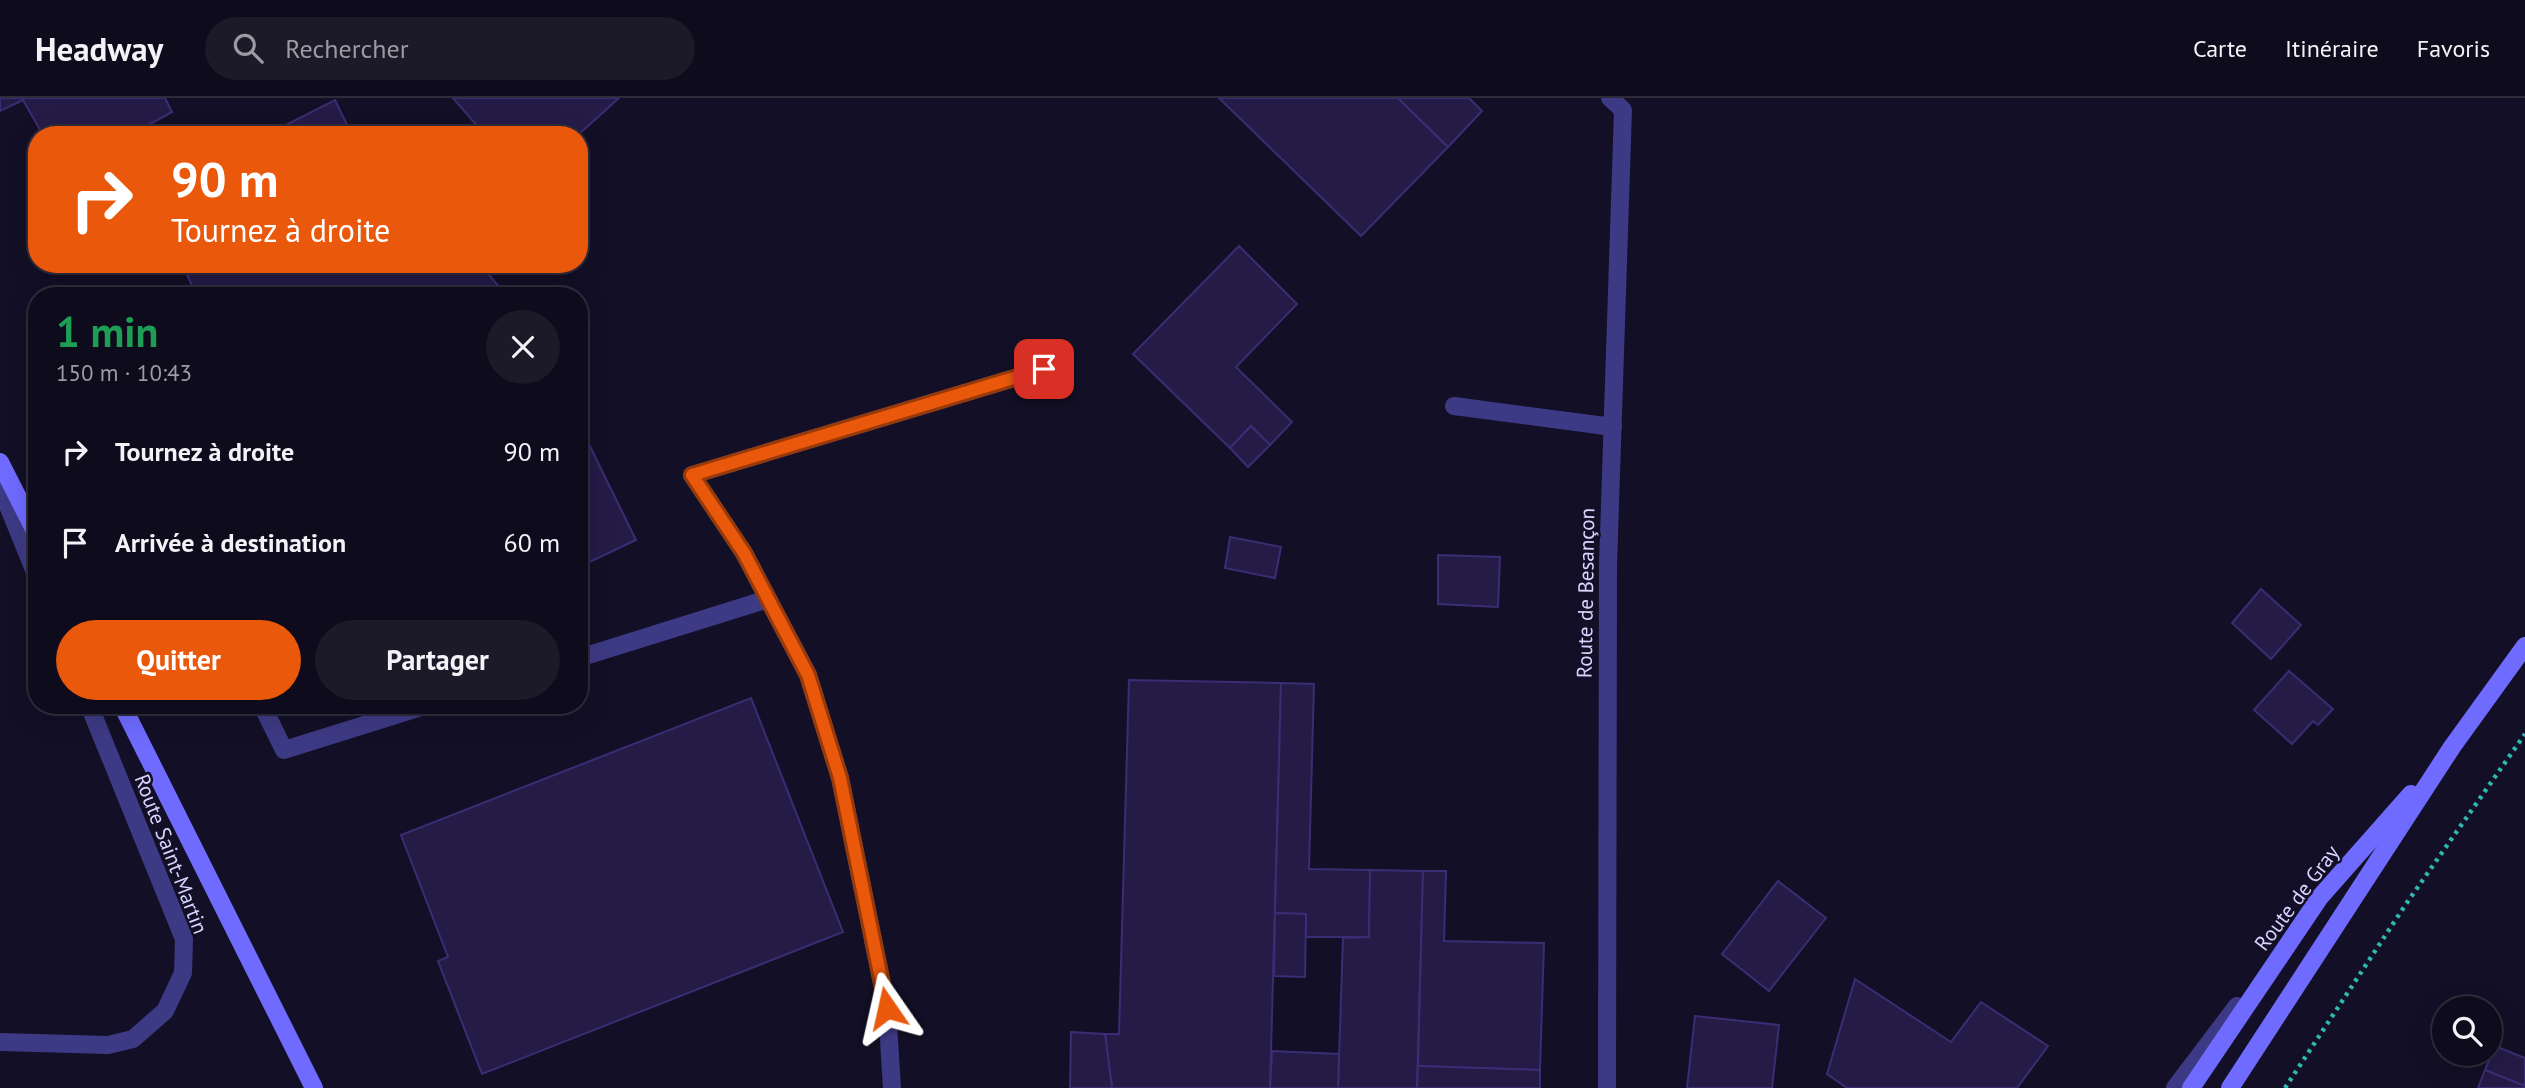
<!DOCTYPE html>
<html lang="fr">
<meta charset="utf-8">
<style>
:root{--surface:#0e0b1c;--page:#1c1929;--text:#f1f3f6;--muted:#9b9ba3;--line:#2e2b3b;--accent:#ea580c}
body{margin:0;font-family:"PT Sans",sans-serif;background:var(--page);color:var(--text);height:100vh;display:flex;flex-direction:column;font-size:26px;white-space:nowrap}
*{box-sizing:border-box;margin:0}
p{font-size:23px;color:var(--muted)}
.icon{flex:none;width:38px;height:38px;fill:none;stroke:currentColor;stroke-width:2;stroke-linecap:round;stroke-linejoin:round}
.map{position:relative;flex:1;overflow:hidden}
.details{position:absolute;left:28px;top:189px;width:560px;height:427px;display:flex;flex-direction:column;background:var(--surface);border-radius:28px;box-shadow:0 7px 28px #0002,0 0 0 2px var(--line)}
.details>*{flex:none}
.banner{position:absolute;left:28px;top:28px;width:560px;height:147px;border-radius:28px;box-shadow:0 7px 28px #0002,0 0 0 2px var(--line);background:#ea580c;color:#fff;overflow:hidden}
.buttons{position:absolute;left:2432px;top:898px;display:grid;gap:14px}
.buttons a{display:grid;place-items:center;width:70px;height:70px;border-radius:50%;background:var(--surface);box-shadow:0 7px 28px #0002,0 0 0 2px var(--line);font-size:35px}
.pin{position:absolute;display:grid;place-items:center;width:60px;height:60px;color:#fff;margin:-30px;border-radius:14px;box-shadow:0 4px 10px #0006}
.me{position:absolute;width:77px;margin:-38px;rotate:349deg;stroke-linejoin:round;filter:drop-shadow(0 0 5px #0008)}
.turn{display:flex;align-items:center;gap:24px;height:147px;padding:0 28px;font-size:32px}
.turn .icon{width:91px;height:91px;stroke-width:2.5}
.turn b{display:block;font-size:49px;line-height:60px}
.round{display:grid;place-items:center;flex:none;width:74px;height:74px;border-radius:37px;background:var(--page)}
.head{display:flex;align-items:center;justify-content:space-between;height:119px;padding:0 28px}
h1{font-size:42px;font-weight:700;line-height:52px;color:#1e9e55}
.action{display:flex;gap:14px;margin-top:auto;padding:14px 28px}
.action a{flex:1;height:80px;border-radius:42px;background:var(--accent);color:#fff;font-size:28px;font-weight:700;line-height:80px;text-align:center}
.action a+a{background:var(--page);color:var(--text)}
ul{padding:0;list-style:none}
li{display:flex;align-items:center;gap:21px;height:91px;padding:0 28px}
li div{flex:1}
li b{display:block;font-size:26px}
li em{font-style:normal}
header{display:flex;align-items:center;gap:42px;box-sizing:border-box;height:98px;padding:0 35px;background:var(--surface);border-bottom:2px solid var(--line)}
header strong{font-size:33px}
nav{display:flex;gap:38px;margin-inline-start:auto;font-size:24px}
.search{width:490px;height:63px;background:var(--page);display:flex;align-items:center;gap:18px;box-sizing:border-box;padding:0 24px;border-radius:38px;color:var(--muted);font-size:26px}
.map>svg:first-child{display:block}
</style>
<header>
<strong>Headway</strong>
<div class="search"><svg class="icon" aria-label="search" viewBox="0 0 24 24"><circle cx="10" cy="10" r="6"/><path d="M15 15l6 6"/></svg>Rechercher</div>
<nav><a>Carte</a><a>Itinéraire</a><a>Favoris</a></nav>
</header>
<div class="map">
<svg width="2525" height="990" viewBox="0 0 2525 990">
<rect width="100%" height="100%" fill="#130f26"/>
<g fill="#241b47" stroke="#3b2d73" stroke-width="2">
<polygon points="0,0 165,0 172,14 130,37 43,37 23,2 0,13"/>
<polygon points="453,0 619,0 578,37 485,37"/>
<polygon points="1219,0 1398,0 1448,49 1361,138"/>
<polygon points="1398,0 1469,0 1482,13 1448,49"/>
<polygon points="335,2 352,37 266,37"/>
<polygon points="1239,148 1297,206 1236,269 1292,324 1270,347 1251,328 1230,350 1133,256"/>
<polygon points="182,166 480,166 507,198 197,198"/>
<polygon points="579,326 636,442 579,469"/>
<polygon points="1251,328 1270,347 1248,369 1230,350"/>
<polygon points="1230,439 1281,449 1275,480 1225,470"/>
<polygon points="1438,457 1500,459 1498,509 1438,506"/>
<polygon points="2261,491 2301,527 2271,561 2232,525"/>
<polygon points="2289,573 2333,611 2318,627 2313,623 2292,646 2254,612"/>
<polygon points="1129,582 1281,585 1270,990 1112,990 1105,936 1119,936"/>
<polygon points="1281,585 1314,586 1309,771 1370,772 1369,839 1306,839 1306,816 1275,815"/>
<polygon points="751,600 843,834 482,976 438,863 448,859 401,737"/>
<polygon points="1370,772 1423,773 1417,990 1338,990 1343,840 1369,839"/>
<polygon points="1423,773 1446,773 1444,843 1544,845 1540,972 1418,968"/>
<polygon points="1778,783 1826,820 1769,893 1722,856"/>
<polygon points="1275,815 1306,816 1305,879 1274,878"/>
<polygon points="1855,881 1951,944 1981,904 2048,948 2017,990 1847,990 1827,976"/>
<polygon points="1695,918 1779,927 1772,990 1687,990"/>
<polygon points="1071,934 1105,936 1112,990 1070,990"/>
<polygon points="2495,948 2525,960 2525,988 2485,972"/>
<polygon points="1272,953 1339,956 1338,990 1270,990"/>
<polygon points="1418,968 1540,972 1540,990 1417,990"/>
<polygon points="2485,972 2525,988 2525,990 2478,990"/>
</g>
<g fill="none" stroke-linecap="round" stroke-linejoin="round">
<polyline stroke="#2fb8b0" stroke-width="4.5" stroke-dasharray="3.5 5" stroke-linecap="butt" points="2285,990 2406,806 2525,636"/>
<g stroke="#3d3a85" stroke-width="18">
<polyline points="61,197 61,198"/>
<polyline points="1454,308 1613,329"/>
<polyline points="579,560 768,501"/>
<polyline points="262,607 284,652 428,607"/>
<polyline points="892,990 887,910 840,680 808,577 744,455 692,377 1044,271"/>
</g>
<g stroke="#3d3a85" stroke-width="18">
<polyline points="0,388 37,479"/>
<polyline points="0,944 108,947 133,941 165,913 183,875 184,841 89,607"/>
</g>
<g stroke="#3d3a85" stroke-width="18">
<polyline points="1607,990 1608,467 1623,12 1610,0"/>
<polyline points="2175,990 2237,908"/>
</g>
<g stroke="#6f6bff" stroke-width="18">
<polyline points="0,364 37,437"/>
<polyline points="122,607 314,990"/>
<polyline points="2191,990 2320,799 2411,696"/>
<polyline points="2230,990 2452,649 2525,548"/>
</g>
</g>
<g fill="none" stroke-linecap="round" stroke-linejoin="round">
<defs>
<polyline id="route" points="887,910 840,680 808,577 744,455 692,377 1044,271"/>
</defs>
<use href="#route" stroke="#983908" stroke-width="18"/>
<use href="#route" stroke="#ea580c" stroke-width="12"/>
</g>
<g text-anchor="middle" stroke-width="5" stroke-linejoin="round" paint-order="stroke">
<g font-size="21" fill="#d9d4ff" stroke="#130f26">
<text transform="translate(1586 495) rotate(-89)" y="7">Route de Besançon</text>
<text transform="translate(171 756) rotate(69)" y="7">Route Saint-Martin</text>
<text transform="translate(2297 800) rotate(-53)" y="7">Route de Gray</text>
</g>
</g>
</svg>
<div class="buttons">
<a><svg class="icon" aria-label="search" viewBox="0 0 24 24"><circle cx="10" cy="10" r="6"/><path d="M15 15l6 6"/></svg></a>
</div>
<div class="pin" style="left:1044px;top:271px;background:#d93025"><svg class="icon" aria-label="arrive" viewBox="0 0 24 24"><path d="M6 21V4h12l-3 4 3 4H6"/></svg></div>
<svg class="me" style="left:887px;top:910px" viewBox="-20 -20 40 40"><path d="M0-17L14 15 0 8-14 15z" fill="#ea580c" stroke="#fff" stroke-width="4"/></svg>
<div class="banner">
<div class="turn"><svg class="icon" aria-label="right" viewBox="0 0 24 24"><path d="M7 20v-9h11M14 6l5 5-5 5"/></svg><div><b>90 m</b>Tournez à droite</div></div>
</div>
<section class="details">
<div class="head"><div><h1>1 min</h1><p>150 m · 10:43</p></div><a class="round"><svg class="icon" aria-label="close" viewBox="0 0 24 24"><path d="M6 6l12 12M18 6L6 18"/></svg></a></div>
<ul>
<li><svg class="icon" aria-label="right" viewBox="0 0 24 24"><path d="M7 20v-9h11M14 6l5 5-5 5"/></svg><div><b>Tournez à droite</b></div><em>90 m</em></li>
<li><svg class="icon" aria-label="arrive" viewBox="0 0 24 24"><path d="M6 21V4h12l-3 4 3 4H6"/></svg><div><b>Arrivée à destination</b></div><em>60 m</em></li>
</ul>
<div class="action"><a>Quitter</a><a>Partager</a></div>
</section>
</div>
